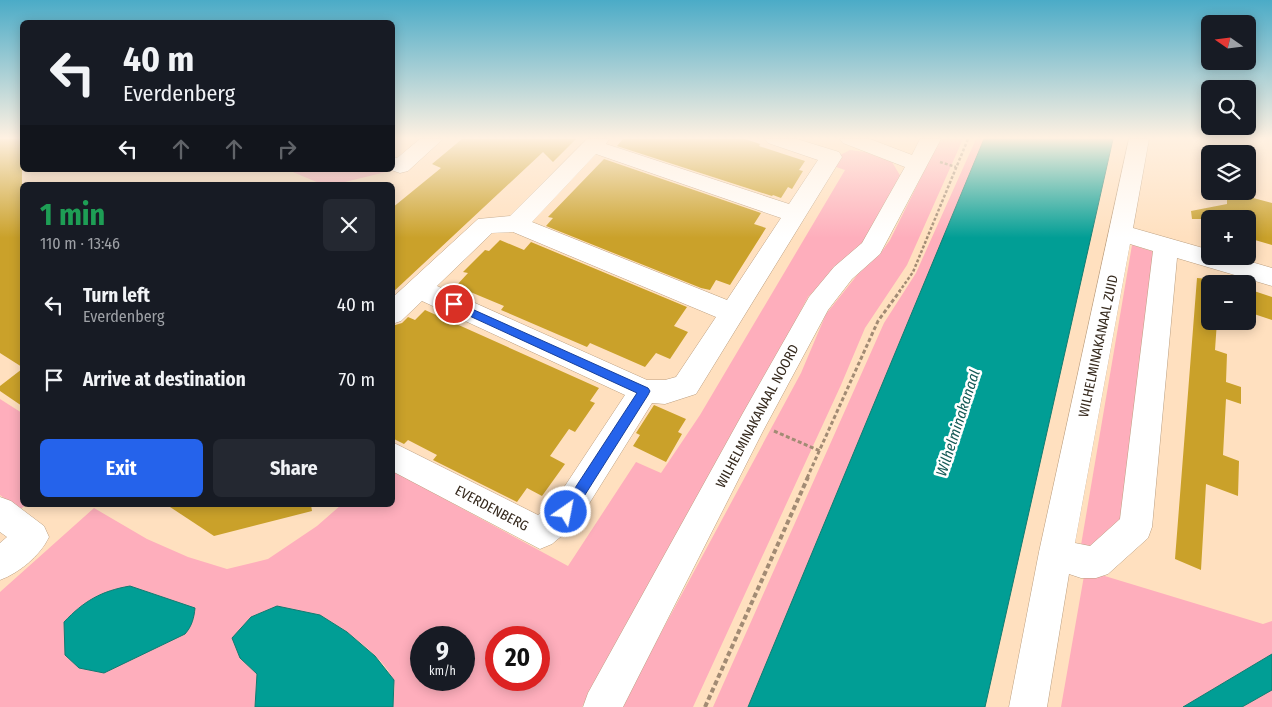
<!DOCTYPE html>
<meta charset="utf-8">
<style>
:root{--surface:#171b24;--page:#242831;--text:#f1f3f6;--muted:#9ea1a6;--accent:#2563eb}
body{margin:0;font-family:"Fira Sans Condensed",sans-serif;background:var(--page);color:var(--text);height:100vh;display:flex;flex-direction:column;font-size:19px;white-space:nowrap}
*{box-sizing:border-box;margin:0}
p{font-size:16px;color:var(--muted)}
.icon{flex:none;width:28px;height:28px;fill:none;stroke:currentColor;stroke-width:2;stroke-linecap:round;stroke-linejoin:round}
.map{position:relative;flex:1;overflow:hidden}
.sheet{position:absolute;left:20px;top:182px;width:375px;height:325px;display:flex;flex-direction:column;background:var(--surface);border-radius:8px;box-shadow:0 2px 12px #0003}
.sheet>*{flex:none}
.guide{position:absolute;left:20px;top:20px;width:375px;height:152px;border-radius:8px;box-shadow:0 2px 12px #0003;background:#171b24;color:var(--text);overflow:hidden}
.needle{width:32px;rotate:284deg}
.tools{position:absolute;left:1201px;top:15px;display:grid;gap:10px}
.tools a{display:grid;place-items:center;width:55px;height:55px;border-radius:8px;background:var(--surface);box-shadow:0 2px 12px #0003;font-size:25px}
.speed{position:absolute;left:410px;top:626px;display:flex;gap:10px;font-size:25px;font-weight:700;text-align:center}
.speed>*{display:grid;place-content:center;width:65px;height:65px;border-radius:50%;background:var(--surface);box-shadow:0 2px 12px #0003;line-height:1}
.speed small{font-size:12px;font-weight:400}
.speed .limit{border:8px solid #d22;background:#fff;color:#111}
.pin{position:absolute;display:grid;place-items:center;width:42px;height:42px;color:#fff;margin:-21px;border:2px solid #fff;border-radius:50%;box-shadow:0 1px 5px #0007}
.me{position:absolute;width:55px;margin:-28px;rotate:33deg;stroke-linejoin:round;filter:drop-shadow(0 0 4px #0008)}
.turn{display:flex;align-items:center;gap:18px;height:105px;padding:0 20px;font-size:22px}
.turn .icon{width:65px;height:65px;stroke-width:2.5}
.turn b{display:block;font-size:35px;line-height:42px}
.lanes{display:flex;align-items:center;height:48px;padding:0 20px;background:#0003;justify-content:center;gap:25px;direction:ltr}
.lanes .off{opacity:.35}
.round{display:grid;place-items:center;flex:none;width:52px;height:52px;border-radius:8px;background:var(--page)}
.overview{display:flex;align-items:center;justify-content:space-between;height:85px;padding:0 20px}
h1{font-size:30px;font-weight:700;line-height:38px;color:#1e9e55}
.action{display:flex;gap:10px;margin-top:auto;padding:10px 20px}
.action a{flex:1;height:58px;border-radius:8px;background:var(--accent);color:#fff;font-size:20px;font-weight:700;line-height:58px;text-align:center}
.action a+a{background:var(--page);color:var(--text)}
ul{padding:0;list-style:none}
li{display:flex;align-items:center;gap:15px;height:75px;padding:0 20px}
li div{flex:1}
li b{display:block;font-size:19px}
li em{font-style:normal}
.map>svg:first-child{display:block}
</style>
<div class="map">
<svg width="1272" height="707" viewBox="0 0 1272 707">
<rect width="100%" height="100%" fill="#ffe0bf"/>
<g fill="#feaebc" fill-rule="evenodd">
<polygon points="940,139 963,139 907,265 865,328 841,385 693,707 621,707 801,373 826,314 858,274 880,254 890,240"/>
<polygon points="976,139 984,139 748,707 713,707 884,323 916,273"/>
<path d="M850 150 865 152 892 162 901 177 864 241 808 297 737 431 582 707H393C393 699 396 686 393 680 384 656 342 628 320 615L240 658 257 674 255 707H0V592L94 508 147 539 188 557 227 569 268 559 317 526 341 505H392L393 471 568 566 636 462 661 473 700 415 845 170 833 166 840 155ZM421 638H464V680H421ZM496 638H539V680H496Z"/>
<polygon points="398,169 345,182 319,183 288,170"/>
<polygon points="1132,245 1158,253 1120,528 1095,556 1080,551"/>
<polygon points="0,399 22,413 22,505 26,505 19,510 0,495"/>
<polygon points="1085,570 1263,624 1272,621 1272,654 1183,707 1061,707"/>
<polygon points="1272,690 1272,707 1242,707"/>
</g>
<g fill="#019e95" stroke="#117b71">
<polygon points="984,139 1113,139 985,707 748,707"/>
<path d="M130 586 195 608C194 618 192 626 185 634L104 673 79 668 65 655 64 622C84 601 101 591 130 586Z"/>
<polygon points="277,606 320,615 347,632 375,656 394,680 393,707 255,707 257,674 240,658 232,638 251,617"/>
<polygon points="1272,654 1272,690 1242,707 1183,707"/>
</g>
<g fill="#caa12a">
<polygon points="0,139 22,139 22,367 0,353"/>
<polygon points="462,139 576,139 553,162 543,152 392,293 392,208 441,168 432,164"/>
<polygon points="623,139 745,139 760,144 759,146 805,161 799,170 803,171 792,189 788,187 781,198 773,195 772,196 617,146"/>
<polygon points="604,159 761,213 754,224 766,228 730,285 716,280 710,290 701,288 546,226 553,218 548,217"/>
<polygon points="1227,191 1272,203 1272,245 1248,238 1248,219 1192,219 1191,211 1227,204"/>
<polygon points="500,240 524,250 531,242 687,307 674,326 688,332 670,359 656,353 645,367 590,343 587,347 501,310 504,306 456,286 468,273 463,272 485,250 489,251"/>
<polygon points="1197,278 1210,279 1210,321 1217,321 1215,350 1227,354 1226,382 1241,387 1241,404 1226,399 1223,455 1239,461 1238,496 1206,484 1201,570 1175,559"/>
<polygon points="1248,289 1272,297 1272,320 1248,312"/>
<polygon points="425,310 599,388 590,401 595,403 575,432 569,429 550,456 565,464 542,496 527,488 517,502 433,460 437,455 408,440 404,444 392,438 392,326 402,323 408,317 415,320"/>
<polygon points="22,369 22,406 0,391 0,386"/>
<polygon points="654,405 686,419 678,432 682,434 666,462 633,446 640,435 636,433"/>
<polygon points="167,505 311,505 312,511 214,536"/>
</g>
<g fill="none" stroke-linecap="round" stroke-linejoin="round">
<defs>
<g id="minor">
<polygon points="420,139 443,139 408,171 400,173 391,170 392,170 392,157 397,158"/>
<path d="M587 139H609L606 144 789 204 818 160 768 143 765 139H797L839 152 842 157 696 394 665 404 652 403 577 523 552 544 540 549 392 471V442L538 515 555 501 625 395 422 301 401 321 392 324V298L478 219 510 216ZM596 154 781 218 727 300 532 222ZM513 232 716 317 676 377 665 380H647L437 286 492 233Z"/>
<polygon points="840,139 870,139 912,155 920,139 941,139 880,254 852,279 828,310 763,431 623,707 583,707 588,693 743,413 809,297 834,267 862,243 905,167 843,143"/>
<path d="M1129 139H1149L1133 228 1210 250V256H1231L1272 268V286L1177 258 1152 527 1148 538 1108 574 1096 578H1081L1069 574 1047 707H1009L1039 552ZM1130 244 1153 251 1120 519 1090 546 1075 543Z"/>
<path d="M0 497 11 501 44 526 49 537C40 556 19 573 0 580V543L7 537 0 532Z"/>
</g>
</defs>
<use href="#minor" stroke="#bc9f80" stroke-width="1"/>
<g stroke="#a28b74" stroke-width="2.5" stroke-dasharray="3 2" stroke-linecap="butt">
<polyline points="940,162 956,167"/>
<polyline points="899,292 913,272 968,139"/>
</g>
<g stroke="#a28b74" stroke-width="3" stroke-dasharray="4 2.5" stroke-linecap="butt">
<polyline points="774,431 820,451"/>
<polyline points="807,478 878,321 900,291"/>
</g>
<polyline stroke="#a28b74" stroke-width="4" stroke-dasharray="5 3" stroke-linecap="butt" points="705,707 808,477"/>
<use href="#minor" fill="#fff" fill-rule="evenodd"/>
</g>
<linearGradient id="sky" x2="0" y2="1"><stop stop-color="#4babc7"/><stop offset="0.58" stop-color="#fff1e2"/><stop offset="1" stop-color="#fff1e2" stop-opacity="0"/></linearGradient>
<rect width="1272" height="238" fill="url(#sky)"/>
<polygon fill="#2563eb" stroke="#184099" points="454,301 648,388 650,391 648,395 571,517 566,519 562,517 560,512 562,508 637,393 450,307 449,304"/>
<g text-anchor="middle" stroke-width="5" stroke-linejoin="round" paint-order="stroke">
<g font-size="14" fill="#362a1e" stroke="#fff">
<text transform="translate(1098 346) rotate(-78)" y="5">WILHELMINAKANAAL ZUID</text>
<text transform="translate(757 416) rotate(-62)" y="5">WILHELMINAKANAAL NOORD</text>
<text transform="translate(492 508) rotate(28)" y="5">EVERDENBERG</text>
</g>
<g font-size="15" font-style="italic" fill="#155a56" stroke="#fff">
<text transform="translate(958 423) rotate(-72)" y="5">Wilhelminakanaal</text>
</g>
</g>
</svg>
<div class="tools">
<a><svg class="needle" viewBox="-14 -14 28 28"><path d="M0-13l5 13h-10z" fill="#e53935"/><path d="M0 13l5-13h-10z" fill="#9ea1a6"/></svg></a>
<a><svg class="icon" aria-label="search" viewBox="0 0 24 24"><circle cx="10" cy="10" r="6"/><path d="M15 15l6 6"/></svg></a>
<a><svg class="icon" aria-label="layers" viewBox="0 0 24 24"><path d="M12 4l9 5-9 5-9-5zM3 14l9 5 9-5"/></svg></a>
<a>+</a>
<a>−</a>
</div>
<div class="speed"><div>9<small>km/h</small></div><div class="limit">20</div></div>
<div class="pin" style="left:454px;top:304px;background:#d93025"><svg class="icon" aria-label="arrive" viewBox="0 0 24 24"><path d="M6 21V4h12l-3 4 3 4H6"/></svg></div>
<svg class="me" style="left:566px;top:512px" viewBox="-20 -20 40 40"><circle r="17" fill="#2563eb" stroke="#fff" stroke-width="3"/><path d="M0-11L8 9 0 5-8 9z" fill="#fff"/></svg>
<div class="guide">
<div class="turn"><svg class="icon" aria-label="left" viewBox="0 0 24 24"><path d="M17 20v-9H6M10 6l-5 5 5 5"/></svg><div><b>40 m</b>Everdenberg</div></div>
<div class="lanes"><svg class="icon" aria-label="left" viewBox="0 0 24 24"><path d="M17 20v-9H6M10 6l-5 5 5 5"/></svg><svg class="icon off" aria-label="ahead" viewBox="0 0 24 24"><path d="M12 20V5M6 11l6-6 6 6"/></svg><svg class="icon off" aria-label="ahead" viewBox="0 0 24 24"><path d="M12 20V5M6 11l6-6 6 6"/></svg><svg class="icon off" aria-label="right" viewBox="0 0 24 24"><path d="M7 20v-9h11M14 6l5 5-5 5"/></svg></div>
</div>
<section class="sheet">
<div class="overview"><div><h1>1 min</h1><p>110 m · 13:46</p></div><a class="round"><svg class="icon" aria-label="close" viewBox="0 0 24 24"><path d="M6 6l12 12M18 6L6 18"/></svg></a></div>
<ul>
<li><svg class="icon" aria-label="left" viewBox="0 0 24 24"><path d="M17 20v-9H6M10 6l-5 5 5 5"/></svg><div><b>Turn left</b><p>Everdenberg</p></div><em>40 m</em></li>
<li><svg class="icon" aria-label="arrive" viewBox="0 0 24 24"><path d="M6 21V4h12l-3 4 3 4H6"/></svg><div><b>Arrive at destination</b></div><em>70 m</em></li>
</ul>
<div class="action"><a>Exit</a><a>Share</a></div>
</section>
</div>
